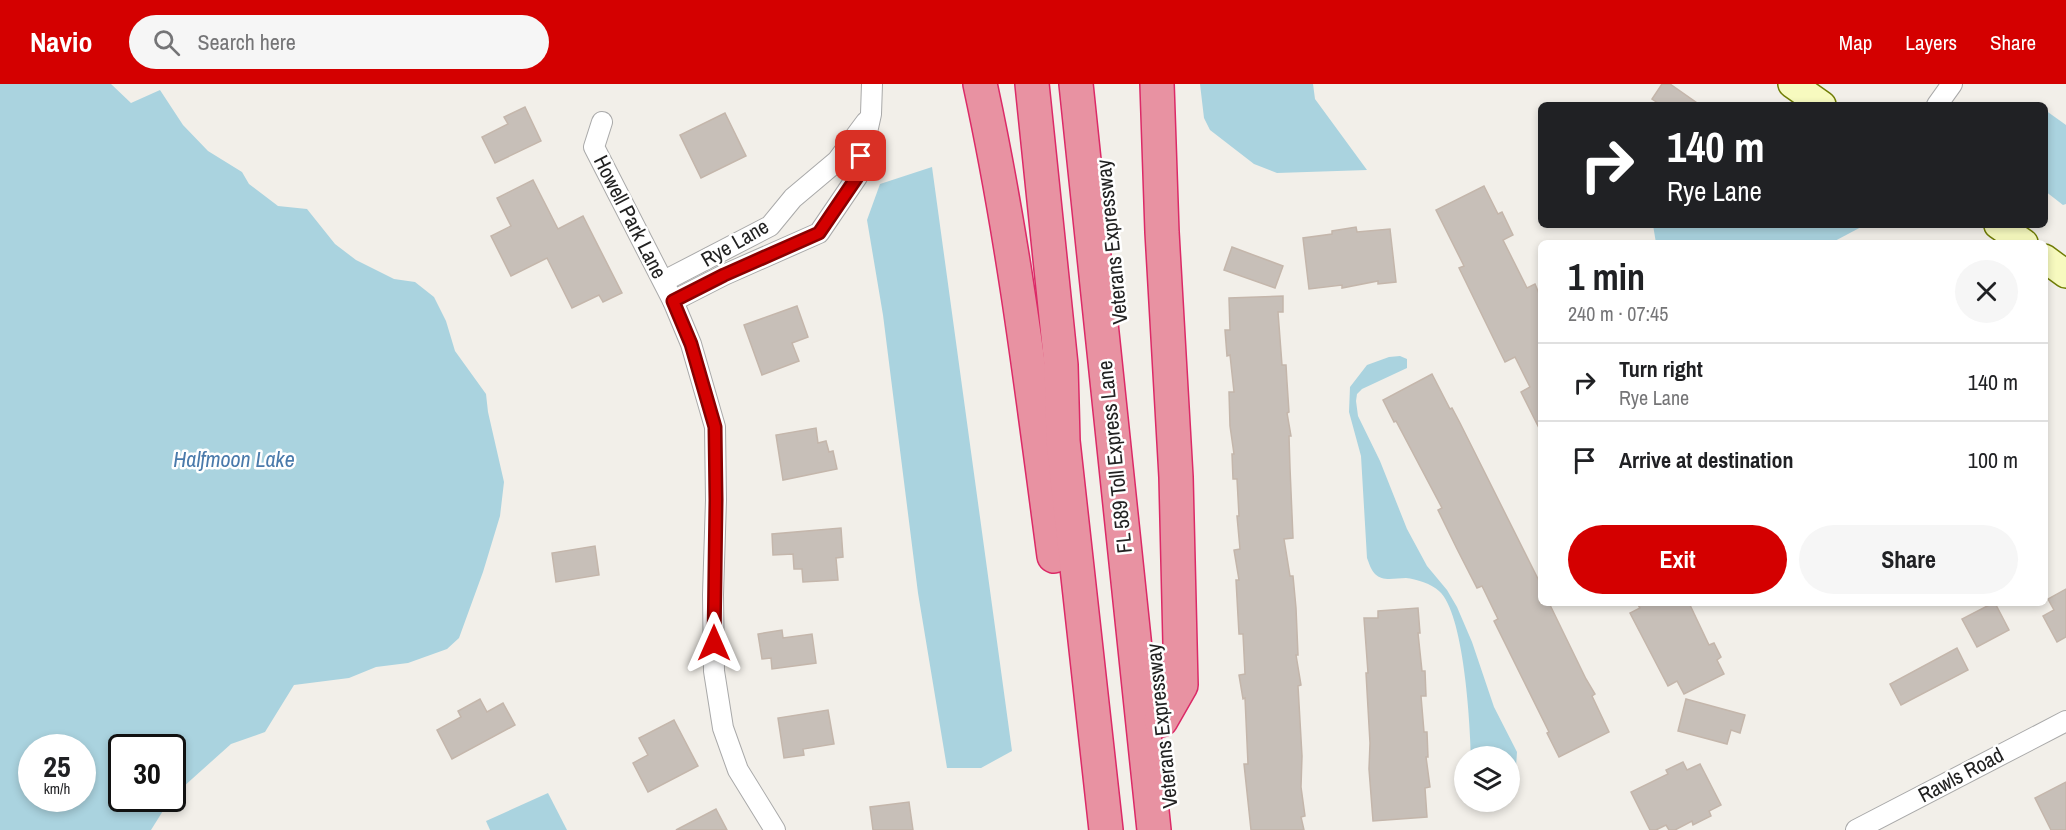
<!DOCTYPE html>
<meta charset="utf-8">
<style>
:root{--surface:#fff;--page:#f6f6f6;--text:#202124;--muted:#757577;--line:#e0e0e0;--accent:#d40000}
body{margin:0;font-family:"Archivo Narrow",sans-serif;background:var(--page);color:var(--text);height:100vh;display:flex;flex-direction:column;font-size:22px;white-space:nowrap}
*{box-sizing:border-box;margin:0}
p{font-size:20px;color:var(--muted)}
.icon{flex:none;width:33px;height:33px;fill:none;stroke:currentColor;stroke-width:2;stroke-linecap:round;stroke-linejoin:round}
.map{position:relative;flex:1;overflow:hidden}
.sheet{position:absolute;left:1538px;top:156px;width:510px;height:366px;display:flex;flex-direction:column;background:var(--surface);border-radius:9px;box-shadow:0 3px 9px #0003}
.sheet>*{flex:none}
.guide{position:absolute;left:1538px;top:18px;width:510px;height:126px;border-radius:9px;box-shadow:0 3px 9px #0003;background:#202124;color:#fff;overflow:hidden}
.tools{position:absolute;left:1454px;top:662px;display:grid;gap:12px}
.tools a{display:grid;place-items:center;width:66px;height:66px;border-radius:50%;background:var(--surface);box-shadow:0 3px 9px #0003;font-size:30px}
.speed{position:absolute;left:18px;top:650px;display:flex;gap:12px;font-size:30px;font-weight:700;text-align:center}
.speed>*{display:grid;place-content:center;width:78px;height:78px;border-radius:50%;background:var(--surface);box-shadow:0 3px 9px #0003;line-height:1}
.speed small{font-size:15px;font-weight:400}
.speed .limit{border:3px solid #111;border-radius:9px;background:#fff;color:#111}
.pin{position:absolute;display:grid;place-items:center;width:51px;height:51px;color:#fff;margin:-26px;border-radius:12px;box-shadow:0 3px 9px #0006}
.me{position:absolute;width:66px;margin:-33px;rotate:0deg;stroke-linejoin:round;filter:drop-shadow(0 0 4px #0008)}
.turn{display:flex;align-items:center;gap:21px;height:126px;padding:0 30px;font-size:27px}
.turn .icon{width:78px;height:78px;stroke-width:2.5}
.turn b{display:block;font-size:42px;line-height:51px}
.round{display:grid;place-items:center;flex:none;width:63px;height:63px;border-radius:32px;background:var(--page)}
.overview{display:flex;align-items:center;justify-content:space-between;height:102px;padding:0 30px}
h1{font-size:36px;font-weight:700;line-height:45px}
.action{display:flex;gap:12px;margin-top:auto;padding:12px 30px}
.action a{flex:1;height:69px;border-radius:36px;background:var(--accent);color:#fff;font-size:24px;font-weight:700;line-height:69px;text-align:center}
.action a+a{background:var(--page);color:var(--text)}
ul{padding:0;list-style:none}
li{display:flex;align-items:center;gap:18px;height:78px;padding:0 30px;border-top:2px solid var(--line)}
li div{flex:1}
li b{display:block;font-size:22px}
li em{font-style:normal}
header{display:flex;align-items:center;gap:36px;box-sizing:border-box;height:84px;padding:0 30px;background:var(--accent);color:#fff}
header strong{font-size:28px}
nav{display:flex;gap:33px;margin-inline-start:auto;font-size:21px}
.search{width:420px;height:54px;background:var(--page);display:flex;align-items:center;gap:15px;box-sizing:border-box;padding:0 21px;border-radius:33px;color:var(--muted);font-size:22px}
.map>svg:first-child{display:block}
</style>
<header>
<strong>Navio</strong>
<div class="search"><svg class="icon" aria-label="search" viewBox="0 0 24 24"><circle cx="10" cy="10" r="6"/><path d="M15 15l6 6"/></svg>Search here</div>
<nav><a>Map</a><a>Layers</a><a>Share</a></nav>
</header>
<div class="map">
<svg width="2066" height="746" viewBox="0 0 2066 746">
<rect width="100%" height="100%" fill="#f2efe9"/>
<g fill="#aad3df" fill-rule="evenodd">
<path d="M0 0H111L131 19 160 6 183 41 208 67 242 88 249 100 278 122 307 125 335 160 356 176 394 195 415 198 434 213 446 237 455 267 486 310 488 328 504 398 500 432 483 488 459 554 447 565 408 579 376 583 349 594 294 601 265 648 231 660 173 712 172 663H122V714H171L151 746H0ZM32 663H82V714H32Z"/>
<polygon points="1200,0 1313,0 1315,15 1367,86 1277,89 1254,80 1210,46 1204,34"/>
<polygon points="2045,26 2066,41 2066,120 2063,121 2045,107"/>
<polygon points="932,83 1012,667 981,684 947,684 918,509 883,231 867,136 880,100"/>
<polygon points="1653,141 1865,141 1831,159 1656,159"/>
<path d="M1400 272 1407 275V284L1362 305 1357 310 1356 317 1358 332 1380 377 1407 445 1427 482 1447 506 1457 523 1472 558 1494 623 1517 668 1516 683 1509 689V672H1471C1470 638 1464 529 1439 507 1432 500 1416 495 1406 494 1395 494 1383 498 1375 490 1371 486 1369 479 1367 474L1361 372 1349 328 1350 303 1367 281 1389 273Z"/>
<polygon points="548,709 567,746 490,746 486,737"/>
</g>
<g fill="#c7bfb8" stroke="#c4b6ab" stroke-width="1.5">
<polygon points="1662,0 1670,0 1700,21 1661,21 1652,15"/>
<polygon points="525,23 541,57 495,79 482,53 508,40 504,33"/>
<polygon points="725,29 746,72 701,94 680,51"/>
<polygon points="533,96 558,145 583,132 622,209 603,218 599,211 572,224 547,174 511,192 491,152 511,142 497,114"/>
<polygon points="1484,102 1498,130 1502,128 1513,151 1503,156 1527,204 1535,200 1540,212 1540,346 1521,308 1530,303 1515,273 1505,278 1459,184 1464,182 1436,126"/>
<polygon points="1356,143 1357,148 1390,145 1396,198 1378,200 1378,197 1342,204 1342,201 1309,205 1303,154 1332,150 1332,147"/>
<polygon points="1232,163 1283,182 1275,204 1224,186"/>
<polygon points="1283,212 1283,228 1278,228 1282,281 1286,281 1287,298 1289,328 1287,329 1291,352 1289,352 1290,384 1293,454 1284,455 1290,492 1293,492 1296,524 1298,571 1296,571 1301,601 1298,602 1302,672 1301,703 1305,732 1301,733 1304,746 1251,746 1244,680 1248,680 1245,614 1243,615 1239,591 1245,590 1243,550 1239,550 1236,496 1239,496 1234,466 1240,465 1237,432 1239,432 1237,395 1233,395 1232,370 1234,370 1230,342 1229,308 1234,308 1230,271 1227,272 1225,246 1230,246 1229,214"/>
<polygon points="797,222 808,253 792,259 799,277 762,291 744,241"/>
<polygon points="1432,290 1450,325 1452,324 1460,339 1540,499 1540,519 1549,519 1586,595 1595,610 1592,612 1609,648 1559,673 1547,649 1549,648 1494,537 1498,535 1482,502 1477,504 1457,465 1438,426 1442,424 1396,337 1394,338 1383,316"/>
<polygon points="816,344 818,359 826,357 829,368 833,367 837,385 783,396 776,351"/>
<polygon points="841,444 843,473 836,474 838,496 803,498 802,485 794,485 793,470 773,471 772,450"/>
<polygon points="595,462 599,491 556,498 552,469"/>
<polygon points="2066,505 2066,553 2057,558 2043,532 2054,526 2048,515"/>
<polygon points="1637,519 1689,519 1709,561 1714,559 1721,573 1717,576 1724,590 1684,610 1677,597 1668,602 1630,529 1640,524"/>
<polygon points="1993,519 1995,519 2009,546 1977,563 1962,535"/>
<polygon points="1418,524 1420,549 1418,549 1422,587 1425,587 1426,612 1421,612 1424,648 1427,648 1428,673 1426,673 1430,703 1425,704 1427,733 1373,737 1369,685 1370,659 1366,589 1368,589 1364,534 1378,534 1378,527"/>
<polygon points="782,546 783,554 812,550 816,579 772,585 771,574 762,575 758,550"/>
<polygon points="1957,564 1968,586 1901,621 1890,600"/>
<polygon points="480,615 487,628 503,619 515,641 452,675 437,646 461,633 458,627"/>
<polygon points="1686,615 1745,631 1740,649 1731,646 1727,660 1678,647"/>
<polygon points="828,626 834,660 803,665 804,671 784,674 778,634"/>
<polygon points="674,636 698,682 648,708 633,679 648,671 639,654"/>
<polygon points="1683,678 1687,686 1700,680 1721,721 1709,727 1711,732 1693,741 1692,737 1675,746 1669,746 1666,741 1656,746 1650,746 1631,708 1668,690 1666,686"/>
<polygon points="2066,698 2066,746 2051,746 2035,714"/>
<polygon points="909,718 913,746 873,746 870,723"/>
<polygon points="716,725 727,746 676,746"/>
</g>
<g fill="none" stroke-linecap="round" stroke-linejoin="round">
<defs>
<g id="street">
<polyline points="1937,21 1952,0"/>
<polyline points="602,38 594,63 673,217 691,260 715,343 716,416 713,511 714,587 723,644 738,686 775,746"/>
<polyline points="664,197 770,142 793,114 837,77 866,38"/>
<polyline points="673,217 724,191 819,149 857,93 871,30 872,0"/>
<polyline points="1856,746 2066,637"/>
</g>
<g id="secondary">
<polyline points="1792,0 1822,21"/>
<polyline points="1998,141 2024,159"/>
<polyline points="2044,174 2066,190"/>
</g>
<g id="highway">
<path d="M980 0C1014 156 1033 314 1054 472"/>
<polyline points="1032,0 1061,281 1063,357 1106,746"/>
<polyline points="1076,0 1154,746"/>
<polyline points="1157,0 1162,148 1176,393 1181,601 1161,636"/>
</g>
</defs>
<use href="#street" stroke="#a9a9a9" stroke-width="22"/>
<use href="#secondary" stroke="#707d05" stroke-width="30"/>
<use href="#highway" stroke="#dc2a67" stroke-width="36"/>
<use href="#street" stroke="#fff" stroke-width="20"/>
<use href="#secondary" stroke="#f7fabf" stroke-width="27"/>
<use href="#highway" stroke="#e892a2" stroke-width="33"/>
</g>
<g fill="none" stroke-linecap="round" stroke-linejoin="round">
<defs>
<polyline id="route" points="714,559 716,416 715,343 691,260 673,217 724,191 819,149 857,93 861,72"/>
</defs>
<use href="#route" stroke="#8a0000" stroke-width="15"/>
<use href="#route" stroke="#d40000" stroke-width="10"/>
</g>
<g text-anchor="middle" stroke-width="5" stroke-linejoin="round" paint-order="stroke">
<g font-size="21" fill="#222" stroke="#fff">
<text transform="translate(630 133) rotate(63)" y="7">Howell Park Lane</text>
<text transform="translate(1112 158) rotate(-96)" y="7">Veterans Expressway</text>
<text transform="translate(735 159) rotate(-30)" y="7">Rye Lane</text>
<text transform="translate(1115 373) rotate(-96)" y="7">FL 589 Toll Express Lane</text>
<text transform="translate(1162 642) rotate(-96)" y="7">Veterans Expressway</text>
<text transform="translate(1961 691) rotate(-28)" y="7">Rawls Road</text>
</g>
<g font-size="22" font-style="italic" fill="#4a7aab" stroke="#fff">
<text x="234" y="383">Halfmoon Lake</text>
</g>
</g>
</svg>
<div class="tools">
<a><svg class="icon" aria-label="layers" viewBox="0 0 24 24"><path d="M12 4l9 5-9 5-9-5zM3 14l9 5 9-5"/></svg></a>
</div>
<div class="speed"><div>25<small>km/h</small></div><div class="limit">30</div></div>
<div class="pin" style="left:861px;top:72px;background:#d93025"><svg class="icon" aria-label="arrive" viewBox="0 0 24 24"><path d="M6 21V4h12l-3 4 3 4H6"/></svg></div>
<svg class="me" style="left:714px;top:559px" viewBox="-20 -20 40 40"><path d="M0-17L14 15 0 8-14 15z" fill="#d40000" stroke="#fff" stroke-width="4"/></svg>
<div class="guide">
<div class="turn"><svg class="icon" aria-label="right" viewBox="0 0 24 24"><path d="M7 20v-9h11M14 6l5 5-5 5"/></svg><div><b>140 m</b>Rye Lane</div></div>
</div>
<section class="sheet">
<div class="overview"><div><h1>1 min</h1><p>240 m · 07:45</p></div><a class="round"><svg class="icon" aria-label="close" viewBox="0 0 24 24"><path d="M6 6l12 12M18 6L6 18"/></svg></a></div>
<ul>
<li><svg class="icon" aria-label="right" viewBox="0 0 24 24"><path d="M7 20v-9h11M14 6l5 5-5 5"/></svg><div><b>Turn right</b><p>Rye Lane</p></div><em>140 m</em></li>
<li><svg class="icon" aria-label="arrive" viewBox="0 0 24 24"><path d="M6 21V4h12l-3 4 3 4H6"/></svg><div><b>Arrive at destination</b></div><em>100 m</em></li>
</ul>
<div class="action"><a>Exit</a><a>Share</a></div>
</section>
</div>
